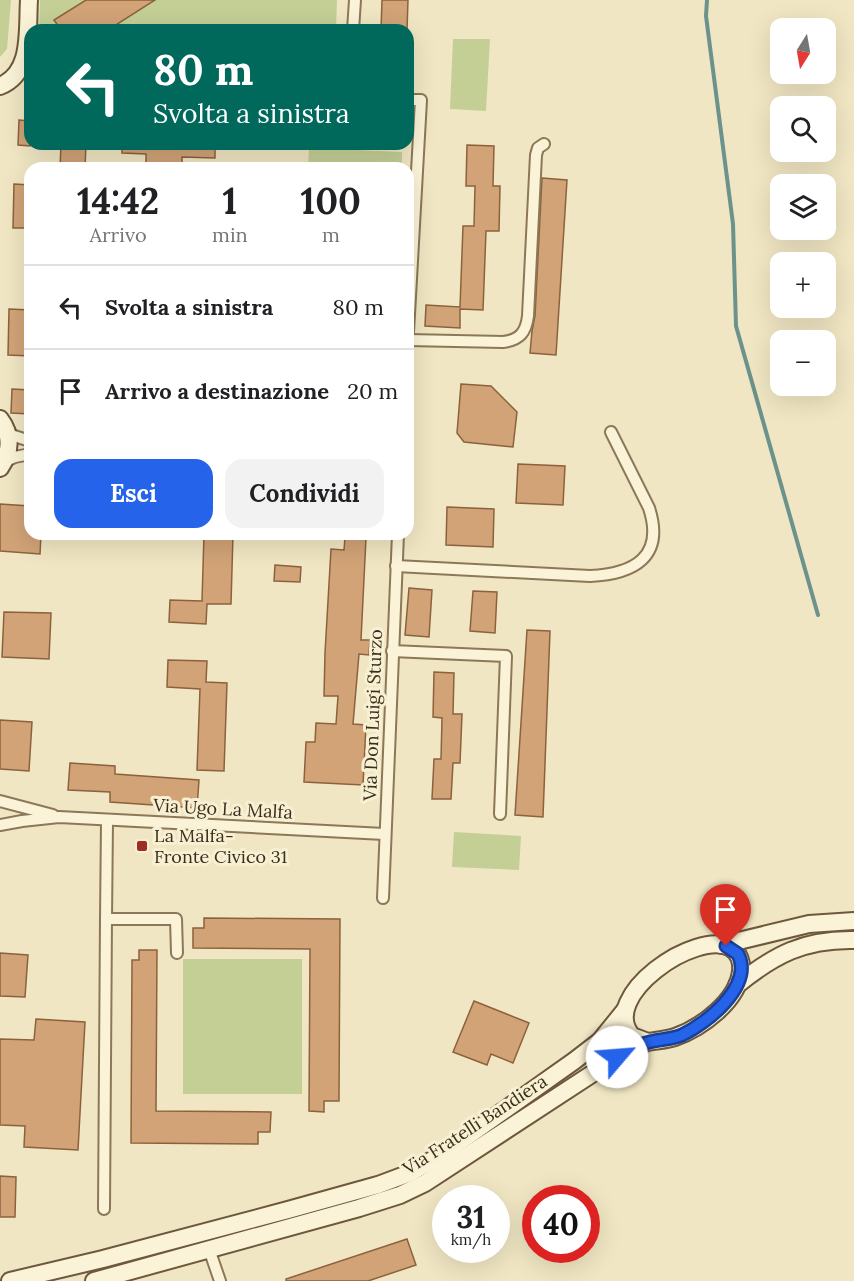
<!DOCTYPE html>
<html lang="it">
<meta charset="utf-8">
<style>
:root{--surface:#fff;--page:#f2f2f2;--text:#202124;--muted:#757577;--line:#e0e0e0;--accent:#2563eb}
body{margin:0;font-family:Lora,serif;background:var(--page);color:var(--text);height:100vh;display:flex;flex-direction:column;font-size:22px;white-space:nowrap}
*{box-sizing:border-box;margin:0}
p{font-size:20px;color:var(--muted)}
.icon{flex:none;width:33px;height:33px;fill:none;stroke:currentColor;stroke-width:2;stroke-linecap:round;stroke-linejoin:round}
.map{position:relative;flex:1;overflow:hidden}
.sheet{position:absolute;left:24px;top:162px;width:390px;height:378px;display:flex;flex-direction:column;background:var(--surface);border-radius:18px;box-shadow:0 6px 24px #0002}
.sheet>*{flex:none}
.banner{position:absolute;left:24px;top:24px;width:390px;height:126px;border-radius:18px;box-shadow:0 6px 24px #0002;background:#00695c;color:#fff;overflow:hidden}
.needle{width:39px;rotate:191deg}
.tools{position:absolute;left:770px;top:18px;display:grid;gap:12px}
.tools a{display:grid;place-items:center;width:66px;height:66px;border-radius:12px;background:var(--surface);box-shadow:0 6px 24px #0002;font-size:30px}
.speed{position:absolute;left:432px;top:1185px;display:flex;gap:12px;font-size:30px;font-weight:700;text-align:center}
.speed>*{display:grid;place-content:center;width:78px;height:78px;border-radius:50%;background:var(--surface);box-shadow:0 6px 24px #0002;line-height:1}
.speed small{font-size:15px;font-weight:400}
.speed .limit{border:9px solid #d22;background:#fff;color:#111}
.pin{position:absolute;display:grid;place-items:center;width:51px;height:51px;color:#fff;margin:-62px -26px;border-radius:50% 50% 50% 0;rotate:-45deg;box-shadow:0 0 6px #0007}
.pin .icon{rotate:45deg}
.me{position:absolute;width:66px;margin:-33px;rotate:63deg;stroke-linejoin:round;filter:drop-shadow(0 0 4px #0008)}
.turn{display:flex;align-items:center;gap:21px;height:126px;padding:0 30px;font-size:27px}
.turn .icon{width:78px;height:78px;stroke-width:2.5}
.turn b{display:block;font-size:42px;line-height:51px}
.eta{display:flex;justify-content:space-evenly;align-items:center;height:102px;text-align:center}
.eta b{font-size:36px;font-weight:700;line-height:42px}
.primary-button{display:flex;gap:12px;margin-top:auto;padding:12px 30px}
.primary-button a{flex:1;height:69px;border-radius:18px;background:var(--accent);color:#fff;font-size:24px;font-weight:700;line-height:69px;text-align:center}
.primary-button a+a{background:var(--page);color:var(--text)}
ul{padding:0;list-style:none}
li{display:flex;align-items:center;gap:18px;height:84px;padding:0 30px;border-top:2px solid var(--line)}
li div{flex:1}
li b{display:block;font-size:22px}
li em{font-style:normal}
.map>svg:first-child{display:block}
</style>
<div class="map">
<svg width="854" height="1281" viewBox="0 0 854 1281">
<rect width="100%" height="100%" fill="#f0e6c3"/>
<g fill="#c4cf96">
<polygon points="0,0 11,0 7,49 0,57"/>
<polygon points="40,0 337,0 336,30 39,30"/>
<polygon points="453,39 490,39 486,111 450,109"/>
<polygon points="309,148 402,152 402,168 308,168"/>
<polygon points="454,832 521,836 519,870 452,867"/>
<rect x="183" y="959" width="119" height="135"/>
</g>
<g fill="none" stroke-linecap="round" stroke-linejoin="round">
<polyline stroke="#6b928b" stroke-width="4" points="707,0 706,16 733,224 736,326 818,615"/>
</g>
<g fill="#d1a377" stroke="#8c623d" stroke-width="1.5">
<polygon points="86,0 155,0 108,30 61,30 54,20"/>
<polygon points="382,0 408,0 407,30 381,30"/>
<polygon points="19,120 30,121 30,146 18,145"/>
<polygon points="61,144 86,144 85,168 60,168"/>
<polygon points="122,144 215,144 215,158 182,157 182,168 146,168 146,154 122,153"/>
<polygon points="467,145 494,146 493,186 500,186 499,231 486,231 483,310 460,309 460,328 425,326 426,305 460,307 463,226 474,226 475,186 466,186"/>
<polygon points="542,178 567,180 556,355 530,353 532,331 535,316"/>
<polygon points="14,184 30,185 30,228 13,228"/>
<polygon points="9,309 30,310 30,356 8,355"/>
<polygon points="461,384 491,386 517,412 513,447 464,442 457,433"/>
<polygon points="12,389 30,390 30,414 11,413"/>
<polygon points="518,464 565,466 563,505 516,503"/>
<polygon points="0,504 30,506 30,534 41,534 40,554 0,551"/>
<polygon points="447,507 494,509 493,547 446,545"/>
<polygon points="204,534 233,534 231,604 207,604 206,624 169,622 170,600 202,601"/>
<polygon points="345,537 366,538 361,640 370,640 369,655 359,654 353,724 366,725 363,785 304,782 306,742 315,742 316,723 336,724 338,696 324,696 325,653 331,549 344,550"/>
<polygon points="275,565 301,567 300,582 274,581"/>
<polygon points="409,588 432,590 429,637 405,635"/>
<polygon points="473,591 497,592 495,633 470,631"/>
<polygon points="4,612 51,613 49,659 2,657"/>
<polygon points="527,630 550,631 543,817 515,815"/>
<polygon points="168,660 207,661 206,682 227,683 224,771 197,770 200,689 167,687"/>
<polygon points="434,672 454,673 453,714 462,714 460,763 453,763 451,799 432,799 434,759 441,759 442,718 433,717"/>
<polygon points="0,720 32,722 29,771 0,769"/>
<polygon points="70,763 115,766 115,774 199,780 197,808 110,802 110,792 68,790"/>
<polygon points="204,918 340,919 339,1101 324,1101 324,1112 309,1111 310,949 193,948 193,928 204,928"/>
<polygon points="139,950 157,950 156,1111 271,1112 270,1132 258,1132 258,1144 131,1143 132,960 139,960"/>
<polygon points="0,953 28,955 25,997 0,996"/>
<polygon points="474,1001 529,1023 513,1063 491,1054 487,1065 453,1052"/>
<polygon points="36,1019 85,1022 78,1150 24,1147 25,1126 0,1125 0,1039 34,1040"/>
<polygon points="0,1176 16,1177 15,1217 0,1217"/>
<polygon points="407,1239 416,1265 368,1281 286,1281 286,1279"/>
</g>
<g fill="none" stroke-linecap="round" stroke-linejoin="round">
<defs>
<g id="street">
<polyline points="353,30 355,0"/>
<polyline points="408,100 421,100 408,332"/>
<path d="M408 340 503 342C520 340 526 332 528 316L536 155 538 148 544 144"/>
<polyline points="8,434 30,441"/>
<polyline points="4,462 15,457 30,454"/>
<path d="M396 566 590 576C634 574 665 557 649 508L611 432"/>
<polyline points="392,651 506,656 500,814"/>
<polyline points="0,801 53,815"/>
<polyline points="107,821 106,919 176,919 177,953"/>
<polyline points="0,825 22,821 59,817 384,834"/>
<polyline points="383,898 398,534"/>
<polyline points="104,1209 106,919"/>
<polyline points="209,1249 220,1281"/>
</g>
<g id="secondary">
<path d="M0 86C33 73 27 30 29 0"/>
<path d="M0 419C12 435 11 452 0 468"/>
<polyline points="722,945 809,924 854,921"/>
<path d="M737 985C774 955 804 939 854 940"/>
<polyline points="10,1281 103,1259 288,1210 378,1185 410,1173 441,1155 574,1061 600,1041 625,1010"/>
<path d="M94 1281 359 1208 400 1195 425 1183 627 1051C634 1048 641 1043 648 1042 658 1040 666 1040 675 1037 701 1028 738 1001 741 971 742 962 739 953 731 948 697 928 597 997 632 1036L648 1042"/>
</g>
</defs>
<use href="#street" stroke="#8c7858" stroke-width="14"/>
<use href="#secondary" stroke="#6e583c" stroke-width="20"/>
<use href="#street" stroke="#fbf3d7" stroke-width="10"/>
<use href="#secondary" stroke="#fbf3d7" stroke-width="16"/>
</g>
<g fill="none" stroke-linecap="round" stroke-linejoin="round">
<defs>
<path id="route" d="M617 1057C626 1052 635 1046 646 1043 658 1039 670 1040 682 1035 707 1023 754 986 738 954L726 946"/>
</defs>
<use href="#route" stroke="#184099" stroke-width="15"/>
<use href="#route" stroke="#2563eb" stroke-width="10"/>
</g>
<rect fill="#9e2d25" stroke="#f7f0d3" stroke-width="2" x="136" y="840" width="12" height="12" rx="3"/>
<g text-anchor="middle" stroke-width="6" stroke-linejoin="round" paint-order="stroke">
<g font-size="18" fill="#3b2e1d" stroke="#f7f0d3">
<text transform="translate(373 715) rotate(-88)" y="6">Via Don Luigi Sturzo</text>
<text transform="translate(223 809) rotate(3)" y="6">Via Ugo La Malfa</text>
<text transform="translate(475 1125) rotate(-33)" y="6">Via Fratelli Bandiera</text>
</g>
<g font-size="18" fill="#3b2e1d" stroke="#f7f0d3" text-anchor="start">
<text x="154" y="842">La Malfa-<tspan x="154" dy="21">Fronte Civico 31</tspan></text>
</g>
</g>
</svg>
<div class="tools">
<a><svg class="needle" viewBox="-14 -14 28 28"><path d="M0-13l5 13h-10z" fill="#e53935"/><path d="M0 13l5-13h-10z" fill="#757577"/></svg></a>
<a><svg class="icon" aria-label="search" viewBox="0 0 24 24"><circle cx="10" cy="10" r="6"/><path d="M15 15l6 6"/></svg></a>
<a><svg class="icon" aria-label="layers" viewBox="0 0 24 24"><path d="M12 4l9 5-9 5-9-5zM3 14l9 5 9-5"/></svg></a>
<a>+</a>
<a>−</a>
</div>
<div class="speed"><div>31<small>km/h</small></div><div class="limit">40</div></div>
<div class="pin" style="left:726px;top:946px;background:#d93025"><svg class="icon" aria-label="arrive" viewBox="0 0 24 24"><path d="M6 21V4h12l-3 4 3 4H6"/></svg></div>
<svg class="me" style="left:617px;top:1057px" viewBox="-20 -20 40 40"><circle r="19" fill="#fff"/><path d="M0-13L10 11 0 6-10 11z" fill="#2563eb"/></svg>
<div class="banner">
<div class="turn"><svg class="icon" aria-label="left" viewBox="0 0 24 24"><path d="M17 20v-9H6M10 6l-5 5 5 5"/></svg><div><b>80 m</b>Svolta a sinistra</div></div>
</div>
<section class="sheet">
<div class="eta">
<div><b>14:42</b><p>Arrivo</p></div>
<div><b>1</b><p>min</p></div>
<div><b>100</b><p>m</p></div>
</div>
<ul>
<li><svg class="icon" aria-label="left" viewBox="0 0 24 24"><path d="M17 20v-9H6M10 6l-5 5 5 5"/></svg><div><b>Svolta a sinistra</b></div><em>80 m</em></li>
<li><svg class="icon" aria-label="arrive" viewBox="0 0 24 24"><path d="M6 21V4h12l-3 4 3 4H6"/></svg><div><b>Arrivo a destinazione</b></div><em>20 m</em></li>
</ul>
<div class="primary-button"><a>Esci</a><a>Condividi</a></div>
</section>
</div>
